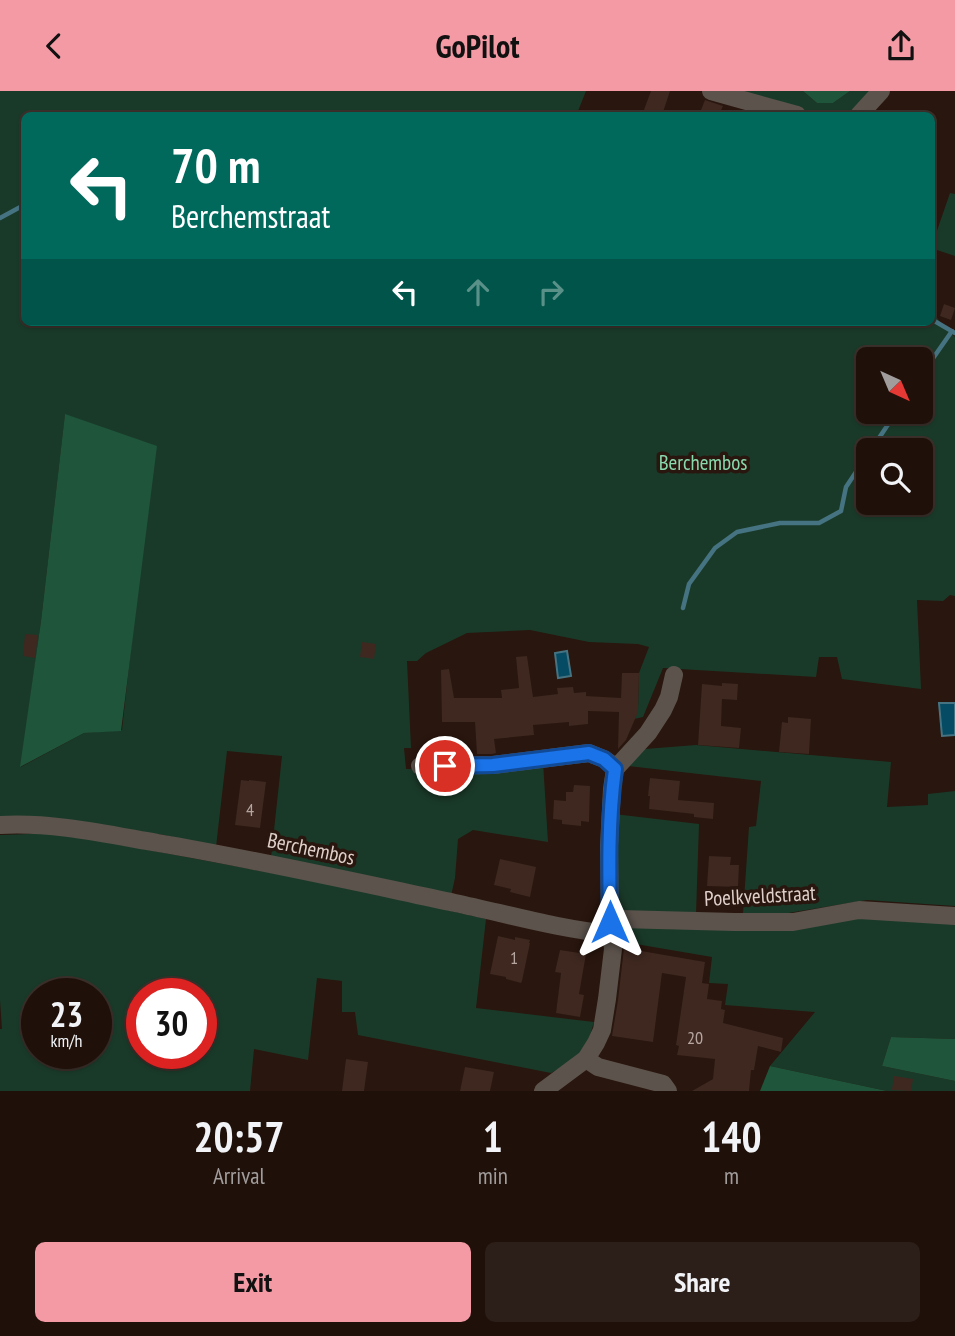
<!DOCTYPE html>
<style>
:root{--surface:#1f100a;--page:#2c1e18;--text:#f1f3f6;--muted:#a19d9c;--line:#3c302b;--accent:#f49aa5}
body{margin:0;font-family:"PT Sans Narrow",sans-serif;background:var(--page);color:var(--text);height:100vh;display:flex;flex-direction:column;font-size:26px;white-space:nowrap}
*{box-sizing:border-box;margin:0}
p{font-size:23px;color:var(--muted)}
.icon{flex:none;width:38px;height:38px;fill:none;stroke:currentColor;stroke-width:2;stroke-linecap:round;stroke-linejoin:round}
.map{position:relative;height:1000px;overflow:hidden}
.panel{display:flex;flex-direction:column;background:var(--surface);flex:1}
.panel>*{flex:none}
.top-card{position:absolute;left:21px;top:21px;width:914px;height:214px;border-radius:10px;box-shadow:0 2px 5px #0004,0 0 0 2px var(--line);background:#00695c;color:#fff;overflow:hidden}
.needle{width:46px;rotate:136deg}
.tools{position:absolute;left:856px;top:256px;display:grid;gap:14px}
.tools a{display:grid;place-items:center;width:77px;height:77px;border-radius:10px;background:var(--surface);box-shadow:0 2px 5px #0004,0 0 0 2px var(--line);font-size:35px}
.speed{position:absolute;left:21px;top:887px;display:flex;gap:14px;font-size:35px;font-weight:700;text-align:center}
.speed>*{display:grid;place-content:center;width:91px;height:91px;border-radius:50%;background:var(--surface);box-shadow:0 2px 5px #0004,0 0 0 2px var(--line);line-height:1}
.speed small{font-size:18px;font-weight:400}
.speed .limit{border:10px solid #d22;background:#fff;color:#111}
.pin{position:absolute;display:grid;place-items:center;width:60px;height:60px;color:#fff;margin:-30px;border:4px solid #fff;border-radius:50%;box-shadow:0 2px 7px #0007}
.me{position:absolute;width:77px;margin:-38px;rotate:0deg;stroke-linejoin:round;filter:drop-shadow(0 0 5px #0008)}
.turn{display:flex;align-items:center;gap:24px;height:147px;padding:0 35px;font-size:32px}
.turn .icon{width:91px;height:91px;stroke-width:2.5}
.turn b{display:block;font-size:49px;line-height:60px}
.lanes{display:flex;align-items:center;height:66px;padding:0 35px;background:#0003;justify-content:center;gap:35px;direction:ltr}
.lanes .off{opacity:.35}
.eta{display:flex;justify-content:space-evenly;align-items:center;height:119px;text-align:center}
.eta b{font-size:42px;font-weight:600;line-height:49px}
.action{display:flex;gap:14px;margin-top:auto;padding:14px 35px}
.action a{flex:1;height:80px;border-radius:10px;background:var(--accent);color:#111;font-size:28px;font-weight:600;line-height:80px;text-align:center}
.action a+a{background:var(--page);color:var(--text)}
header{display:flex;justify-content:space-between;align-items:center;height:91px;padding:0 35px;background:var(--accent);color:#111;font-size:32px;font-weight:600}
.map>svg:first-child{display:block}
</style>
<header><svg class="icon" aria-label="back" viewBox="0 0 24 24"><path d="M15 5l-7 7 7 7"/></svg>GoPilot<svg class="icon" aria-label="share" viewBox="0 0 24 24"><path d="M12 15V3M7 8l5-5 5 5M5 13v7h14v-7"/></svg></header>
<div class="map">
<svg width="955" height="1000" viewBox="0 0 955 1000">
<rect width="100%" height="100%" fill="#29160e"/>
<g fill="#1a3a29" fill-rule="evenodd">
<path d="M0 0H586L578 20 588 24H24V231H931V218L940 231 955 246V505L950 504 943 510 917 509 921 598 842 588 837 566H819L816 586 663 577 643 626 634 628 638 618 639 582 649 556 638 553 589 551 530 539 467 542 426 562 417 570H407L411 657H404L406 678 457 679 543 671 548 751 473 739 458 748 455 787 451 805 271 767 282 665 227 660 216 756 164 744 48 727 0 728ZM868 268H920V320H868ZM65 324 132 548 122 639 84 642 21 676 41 530ZM868 359H920V411H868Z"/>
<path d="M728 0H803L817 12H833L850 0H875C867 9 858 22 846 24 820 30 756 7 728 0Z"/>
<polygon points="950,102 955,103 955,165 931,157"/>
<polygon points="696,654 891,671 887,716 928,714 928,703 955,700 955,815 867,809 788,822 743,823 749,736 756,735 761,690 628,675 637,662 645,658"/>
<polygon points="614,723 699,733 696,823 619,821"/>
<path d="M57 742 342 795 486 828 476 917 594 931 586 958 573 970 551 982 358 944 355 921H342V890L317 887 308 969 254 958 250 1000H0V938H2L0 909V744ZM37 903H96V962H37ZM142 903H201V962H142Z"/>
<polygon points="861,826 955,832 955,948 891,946 882,975 955,990 955,1000 887,1000 770,975 815,921 725,914 728,893 709,892 712,866 624,851 625,840 631,836"/>
</g>
<g fill="#1f553b">
<polygon points="803,0 850,0 833,12 817,12"/>
<polygon points="65,323 157,355 121,640 84,642 20,676 41,530"/>
<polygon points="891,946 955,948 955,990 882,975"/>
<polygon points="770,975 887,1000 760,1000"/>
</g>
<g fill="#054b63" stroke="#467382" stroke-width="2">
<polygon points="567,560 571,585 558,587 555,562"/>
<polygon points="939,612 955,612 955,644 942,645"/>
</g>
<g fill="none" stroke-linecap="round" stroke-linejoin="round">
<g stroke="#467382" stroke-width="4.5">
<polyline points="0,127 24,114"/>
<polyline points="931,228 955,242"/>
<polyline points="920,286 952,240"/>
<polyline points="871,359 897,320"/>
<polyline points="683,517 689,493 715,457 737,441 780,432 819,432 841,420 846,396 868,363"/>
</g>
</g>
<g fill="#3e2820">
<polygon points="651,0 670,0 662,24 642,24"/>
<polygon points="705,9 723,15 719,24 699,24"/>
<polygon points="944,213 955,217 951,229 940,225"/>
<polygon points="25,543 38,544 35,567 23,565"/>
<polygon points="362,551 376,553 374,568 360,566"/>
<polygon points="527,565 533,606 558,603 557,597 573,596 574,602 586,601 586,605 621,607 622,582 639,582 638,621 626,649 618,658 619,621 588,620 588,633 569,635 569,631 533,634 534,644 494,648 496,662 492,663 477,663 475,631 442,631 441,579 449,578 454,607 502,607 501,599 519,597 516,566"/>
<polygon points="722,592 738,593 737,609 722,608 721,635 741,637 739,657 698,654 702,593 722,595"/>
<polygon points="788,626 811,628 809,663 779,661 782,631 788,632"/>
<polygon points="650,687 680,690 678,709 714,712 713,728 694,726 694,723 649,718 650,705 648,705"/>
<polygon points="241,689 249,690 249,689 266,691 260,737 235,734"/>
<polygon points="574,694 590,695 589,731 581,730 581,735 562,733 562,729 553,728 554,709 566,710 566,701 573,701"/>
<polygon points="709,765 731,766 730,774 739,774 738,796 707,795"/>
<polygon points="500,768 536,776 530,806 510,801 511,798 494,794"/>
<polygon points="498,845 515,849 515,846 530,849 529,852 530,852 522,890 521,892 506,888 506,886 490,883"/>
<polygon points="624,857 705,871 702,892 709,893 707,908 722,910 721,918 725,919 723,932 783,947 781,961 758,955 754,979 751,979 749,1000 692,1000 713,988 715,968 677,964 679,955 676,954 686,886 662,882 653,951 612,945 618,909"/>
<polygon points="560,859 586,863 579,903 584,904 580,926 556,922 561,882 555,881"/>
<polygon points="346,968 368,971 364,1000 342,1000"/>
<polygon points="465,976 494,981 490,1000 460,1000"/>
<polygon points="894,985 913,988 911,1000 892,999"/>
</g>
<g fill="none" stroke-linecap="round" stroke-linejoin="round">
<g stroke="#5c534c" stroke-width="18">
<polyline points="711,0 797,24"/>
<polyline points="859,24 881,0"/>
<polyline points="420,675 493,674 589,662 604,668 611,673 615,678"/>
<path d="M0 734C53 731 106 743 158 752 258 769 356 791 455 812 507 823 559 838 611 843"/>
<polyline points="610,831 619,828 735,831 793,831 859,819 955,825"/>
<polyline points="586,968 598,976 663,993 668,1000"/>
<polyline points="543,1000 586,968 596,952 602,939 607,908 613,858 610,831 609,755 612,698 615,678 648,642 663,619 669,606 674,584"/>
</g>
</g>
<g fill="none" stroke-linecap="round" stroke-linejoin="round">
<defs>
<path id="route" d="M445 675 493 674 589 662 604 668 615 678C608 729 609 780 610 831"/>
</defs>
<use href="#route" stroke="#114b97" stroke-width="18"/>
<use href="#route" stroke="#1a73e8" stroke-width="12"/>
</g>
<g text-anchor="middle" stroke-width="7" stroke-linejoin="round" paint-order="stroke">
<g font-size="18" fill="#b7a6a0">
<text x="250" y="725">4</text>
<text x="514" y="873">1</text>
<text x="695" y="953">20</text>
</g>
<g font-size="21" fill="#88daad" stroke="#29160e">
<text x="703" y="379">Berchembos</text>
</g>
<g font-size="21" fill="#dfd0cb" stroke="#29160e">
<text transform="translate(311 758) rotate(12)" y="7">Berchembos</text>
<text transform="translate(760 805) rotate(-3)" y="7">Poelkveldstraat</text>
</g>
</g>
</svg>
<div class="tools">
<a><svg class="needle" viewBox="-14 -14 28 28"><path d="M0-13l5 13h-10z" fill="#e53935"/><path d="M0 13l5-13h-10z" fill="#a19d9c"/></svg></a>
<a><svg class="icon" aria-label="search" viewBox="0 0 24 24"><circle cx="10" cy="10" r="6"/><path d="M15 15l6 6"/></svg></a>
</div>
<div class="speed"><div>23<small>km/h</small></div><div class="limit">30</div></div>
<div class="pin" style="left:445px;top:675px;background:#d93025"><svg class="icon" aria-label="arrive" viewBox="0 0 24 24"><path d="M6 21V4h12l-3 4 3 4H6"/></svg></div>
<svg class="me" style="left:610px;top:831px" viewBox="-20 -20 40 40"><path d="M0-17L14 15 0 8-14 15z" fill="#1a73e8" stroke="#fff" stroke-width="4"/></svg>
<div class="top-card">
<div class="turn"><svg class="icon" aria-label="left" viewBox="0 0 24 24"><path d="M17 20v-9H6M10 6l-5 5 5 5"/></svg><div><b>70 m</b>Berchemstraat</div></div>
<div class="lanes"><svg class="icon" aria-label="left" viewBox="0 0 24 24"><path d="M17 20v-9H6M10 6l-5 5 5 5"/></svg><svg class="icon off" aria-label="ahead" viewBox="0 0 24 24"><path d="M12 20V5M6 11l6-6 6 6"/></svg><svg class="icon off" aria-label="right" viewBox="0 0 24 24"><path d="M7 20v-9h11M14 6l5 5-5 5"/></svg></div>
</div>
</div>
<section class="panel">
<div class="eta">
<div><b>20:57</b><p>Arrival</p></div>
<div><b>1</b><p>min</p></div>
<div><b>140</b><p>m</p></div>
</div>
<div class="action"><a>Exit</a><a>Share</a></div>
</section>
